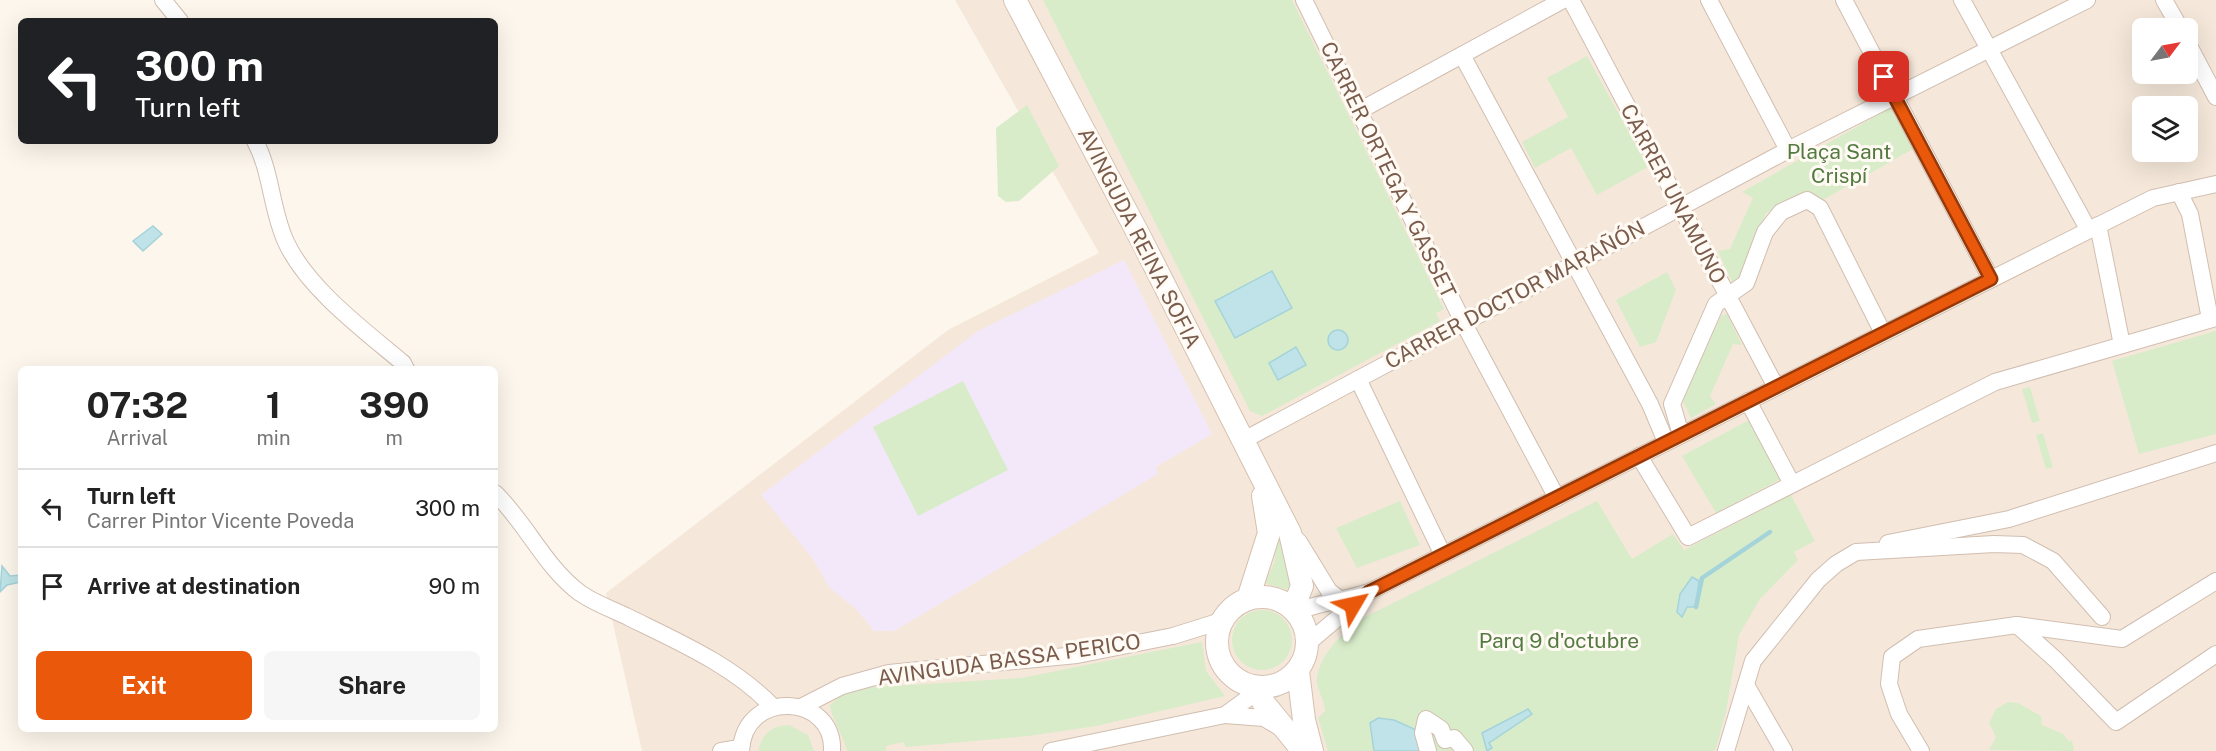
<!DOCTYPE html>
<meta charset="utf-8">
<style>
:root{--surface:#fff;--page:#f6f6f6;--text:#222;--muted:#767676;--line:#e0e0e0;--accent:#ea580c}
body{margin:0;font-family:"Public Sans",sans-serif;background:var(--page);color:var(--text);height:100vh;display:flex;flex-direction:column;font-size:22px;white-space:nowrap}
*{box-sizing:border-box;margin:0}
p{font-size:20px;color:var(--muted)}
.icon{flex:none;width:33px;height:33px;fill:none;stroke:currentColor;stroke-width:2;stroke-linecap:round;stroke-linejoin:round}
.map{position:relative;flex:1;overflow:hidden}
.panel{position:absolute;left:18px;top:366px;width:480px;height:366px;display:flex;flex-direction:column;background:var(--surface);border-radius:9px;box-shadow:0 6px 24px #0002}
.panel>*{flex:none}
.guide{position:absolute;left:18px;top:18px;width:480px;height:126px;border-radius:9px;box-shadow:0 6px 24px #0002;background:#202124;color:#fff;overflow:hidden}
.needle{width:39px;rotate:58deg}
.tools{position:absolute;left:2132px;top:18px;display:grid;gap:12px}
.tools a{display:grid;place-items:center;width:66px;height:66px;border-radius:9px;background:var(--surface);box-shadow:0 6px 24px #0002;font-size:30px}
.pin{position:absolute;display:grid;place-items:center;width:51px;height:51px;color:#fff;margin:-26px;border-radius:12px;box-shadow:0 3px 9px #0006}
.me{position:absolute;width:66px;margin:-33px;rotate:54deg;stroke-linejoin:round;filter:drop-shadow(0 0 4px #0008)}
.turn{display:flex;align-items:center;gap:21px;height:126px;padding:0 18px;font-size:27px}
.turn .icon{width:78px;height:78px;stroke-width:2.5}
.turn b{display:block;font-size:42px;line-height:51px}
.eta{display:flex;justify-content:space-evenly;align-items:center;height:102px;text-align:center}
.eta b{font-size:36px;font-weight:700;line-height:42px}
.action{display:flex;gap:12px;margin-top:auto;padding:12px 18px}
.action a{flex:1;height:69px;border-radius:9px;background:var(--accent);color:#fff;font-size:24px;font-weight:700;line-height:69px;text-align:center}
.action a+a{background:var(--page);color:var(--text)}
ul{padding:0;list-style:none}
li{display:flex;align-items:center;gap:18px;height:78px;padding:0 18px;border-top:2px solid var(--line)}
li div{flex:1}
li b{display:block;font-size:22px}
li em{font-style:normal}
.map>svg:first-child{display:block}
</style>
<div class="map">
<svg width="2216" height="751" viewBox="0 0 2216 751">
<rect width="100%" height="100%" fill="#fdf6ec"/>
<path fill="#f5e8da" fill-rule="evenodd" d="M955 0H2216V751H642L606 593 948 330 1099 253ZM2142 28H2187V74H2142ZM2142 106H2187V152H2142Z"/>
<polygon fill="#f3e8fa" points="1124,260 1212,434 1156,467 1158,474 894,631 874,631 857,610 829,587 813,559 761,495 978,331"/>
<g fill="#d8ecc9">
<polygon points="1043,0 1292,0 1444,309 1436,313 1440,321 1262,416 1250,411"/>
<polygon points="1587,56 1648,167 1597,195 1571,148 1535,168 1522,142 1568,117 1547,78"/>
<polygon points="1027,105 1059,166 1019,201 1006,202 998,196 996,128"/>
<polygon points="1890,108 1913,149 1821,201 1816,195 1808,193 1766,213 1742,276 1732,282 1718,251 1730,249 1753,198 1742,192"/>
<polygon points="1667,272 1676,290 1656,342 1640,347 1616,300"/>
<polygon points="1727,314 1742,345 1733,344 1710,396 1716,404 1691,418 1682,399 1721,316"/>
<polygon points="2216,331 2216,434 2139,454 2112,361"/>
<polygon points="963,381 1008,470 918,516 873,427"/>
<polygon points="2030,387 2040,421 2032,423 2022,389"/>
<polygon points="1751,419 1783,478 1716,513 1682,456"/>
<polygon points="2043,433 2053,467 2046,469 2036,435"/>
<path d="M1791 495 1815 541 1794 552 1798 560 1760 599 1739 635 1726 712 1715 751H1328L1318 718 1325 711C1325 701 1316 689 1317 679 1320 653 1342 634 1361 619L1597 501 1632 559 1673 534 1684 550Z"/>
<polygon points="1400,501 1420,545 1357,568 1336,528"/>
<polygon points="1279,532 1295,587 1290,590 1267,584 1266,581 1274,563"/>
<circle cx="1262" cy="640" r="30"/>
<path d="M1202 642 1206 671 1225 696 1096 726 1028 736 906 747 903 742 886 746V751H847C844 737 829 713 830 705L839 697 861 688 1021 678Z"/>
<polygon points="2008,702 2018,703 2041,716 2042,725 2063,734 2069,742 2072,740 2074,751 1989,750 1996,737 1989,723 1996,709"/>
<path d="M789 725 808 735 814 751H758C762 734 771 726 789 725Z"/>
</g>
<g fill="#bfe3e8" stroke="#a5d3da" stroke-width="1.5">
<polygon points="153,226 162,234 143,251 133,241"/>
<polygon points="1272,271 1292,308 1235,338 1215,301"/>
<circle cx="1338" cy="340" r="10"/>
<polygon points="1296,347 1306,365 1278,380 1269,363"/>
<polygon points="2,566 10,576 21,575 21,582 7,585 0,592"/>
<polygon points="1692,577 1699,581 1696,607 1687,607 1682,617 1677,612 1680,594"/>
<polygon points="1528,709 1532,714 1489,743 1492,748 1487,751 1482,733"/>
<polygon points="1378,718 1394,720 1423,733 1428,751 1374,751 1370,723"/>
</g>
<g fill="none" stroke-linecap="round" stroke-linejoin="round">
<polyline stroke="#a5d3da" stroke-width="4.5" points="1696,607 1702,578 1770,532"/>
<defs>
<g id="street">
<polyline points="163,0 180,21"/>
<polyline points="1304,0 1463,322 1557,498"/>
<polyline points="1571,0 1776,387"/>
<polyline points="1709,0 1788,150"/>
<polyline points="1844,0 1991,279"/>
<polyline points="1962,0 2088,229"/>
<polyline points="2164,0 2180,28"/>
<polyline points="2187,42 2216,97"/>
<polyline points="1462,55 1650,404 1666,442"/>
<polyline points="1359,111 1563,0"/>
<path d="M255 141C272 173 271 210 286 242 307 288 365 331 403 363L406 369"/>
<polyline points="2179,192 2190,214 2210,319"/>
<polyline points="2098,225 2122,345"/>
<polyline points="1358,379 1443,555"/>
<polyline points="1748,401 1792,484"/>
<polyline points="1681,435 1672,404 1716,304 1746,283 1765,232 1781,212 1807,200 1820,208 1883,333"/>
<polyline points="1242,441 1788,150 2087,0"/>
<polyline points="1639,456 1688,537 1995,382 2216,318"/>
<path d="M495 493C527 524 544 566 580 593 594 603 614 610 630 618 679 642 734 666 773 707"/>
<polyline points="1293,536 1299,542 1329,591 1342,601"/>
<polyline points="1888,543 2009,519 2216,453"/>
<path d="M1296 612C1320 602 1345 600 1369 592L2153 198 2216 184"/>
<polyline points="2017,625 2056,660 2116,722 2216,654"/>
<polyline points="1308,643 1360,599"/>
<polyline points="1746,685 1784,751"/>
<polyline points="801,707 842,686 889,673 1077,655 1173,636 1221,621"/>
<polyline points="1225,715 1264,718 1281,728"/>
<polyline points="721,751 740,748"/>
<path d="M741 751C744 688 835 694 832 751"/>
<polyline points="1051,751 1225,715 1247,699 1253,687"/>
<polyline points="1428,751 1423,733 1426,719 1441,729 1445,740 1454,738 1465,751"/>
<polyline points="1726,751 1753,661 1818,580 1836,564 1856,552 1994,544 2023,545 2053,561 2102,617"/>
<polyline points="1921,751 1899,714 1889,684 1892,657 1918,639 2017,625 2122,639 2216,581"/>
</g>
<g id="secondary">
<polyline points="1015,0 1142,241 1290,533 1302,586 1293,609"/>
<circle cx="1262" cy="642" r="45"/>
<polyline points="1248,599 1269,533 1263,496"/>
<polyline points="1298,671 1304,720 1312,751"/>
<polyline points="1256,688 1263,702 1303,751"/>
</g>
</defs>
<use href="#street" stroke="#d1beb0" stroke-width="18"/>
<use href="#secondary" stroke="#d6c0b0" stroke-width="24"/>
<use href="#street" stroke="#fff" stroke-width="16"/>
<use href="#secondary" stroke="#fff" stroke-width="22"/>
</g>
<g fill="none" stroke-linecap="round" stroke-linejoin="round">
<defs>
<polyline id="route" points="1353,605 1369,592 1991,279 1884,77"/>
</defs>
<use href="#route" stroke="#983908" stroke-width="15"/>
<use href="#route" stroke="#ea580c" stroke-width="10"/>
</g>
<g text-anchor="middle" stroke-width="6" stroke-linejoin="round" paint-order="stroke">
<g font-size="21" fill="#537a41" stroke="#fffaf3">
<text x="1839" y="159">Plaça Sant<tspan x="1839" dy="24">Crispí</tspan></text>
<text x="1559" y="648">Parq 9 d'octubre</text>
</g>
<g font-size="21" fill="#7a5c4d" stroke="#fffaf3">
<text transform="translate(1388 170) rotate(64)" y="7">CARRER ORTEGA Y GASSET</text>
<text transform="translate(1673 194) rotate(62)" y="7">CARRER UNAMUNO</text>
<text transform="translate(1139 238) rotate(63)" y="7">AVINGUDA REINA SOFIA</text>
<text transform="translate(1515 295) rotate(-28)" y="7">CARRER DOCTOR MARAÑÓN</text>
<text transform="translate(1009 660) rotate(-8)" y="7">AVINGUDA BASSA PERICO</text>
</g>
</g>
</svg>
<div class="tools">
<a><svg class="needle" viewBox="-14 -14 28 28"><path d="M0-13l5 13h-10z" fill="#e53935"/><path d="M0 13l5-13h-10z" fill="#767676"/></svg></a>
<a><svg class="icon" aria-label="layers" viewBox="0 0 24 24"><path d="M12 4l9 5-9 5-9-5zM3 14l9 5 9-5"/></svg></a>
</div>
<div class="pin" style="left:1884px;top:77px;background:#d93025"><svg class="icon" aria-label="arrive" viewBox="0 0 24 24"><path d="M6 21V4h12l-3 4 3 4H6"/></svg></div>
<svg class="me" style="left:1353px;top:605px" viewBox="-20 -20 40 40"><path d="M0-17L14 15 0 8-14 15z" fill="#ea580c" stroke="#fff" stroke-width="4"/></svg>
<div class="guide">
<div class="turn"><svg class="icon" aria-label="left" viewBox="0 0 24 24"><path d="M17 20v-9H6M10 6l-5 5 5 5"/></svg><div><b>300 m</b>Turn left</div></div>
</div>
<section class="panel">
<div class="eta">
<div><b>07:32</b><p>Arrival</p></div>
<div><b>1</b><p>min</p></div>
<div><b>390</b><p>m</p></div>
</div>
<ul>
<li><svg class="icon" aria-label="left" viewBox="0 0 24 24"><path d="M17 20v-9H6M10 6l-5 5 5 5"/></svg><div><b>Turn left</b><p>Carrer Pintor Vicente Poveda</p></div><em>300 m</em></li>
<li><svg class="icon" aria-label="arrive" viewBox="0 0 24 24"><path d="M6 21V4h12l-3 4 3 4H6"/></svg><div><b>Arrive at destination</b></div><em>90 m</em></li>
</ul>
<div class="action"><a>Exit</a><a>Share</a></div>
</section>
</div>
